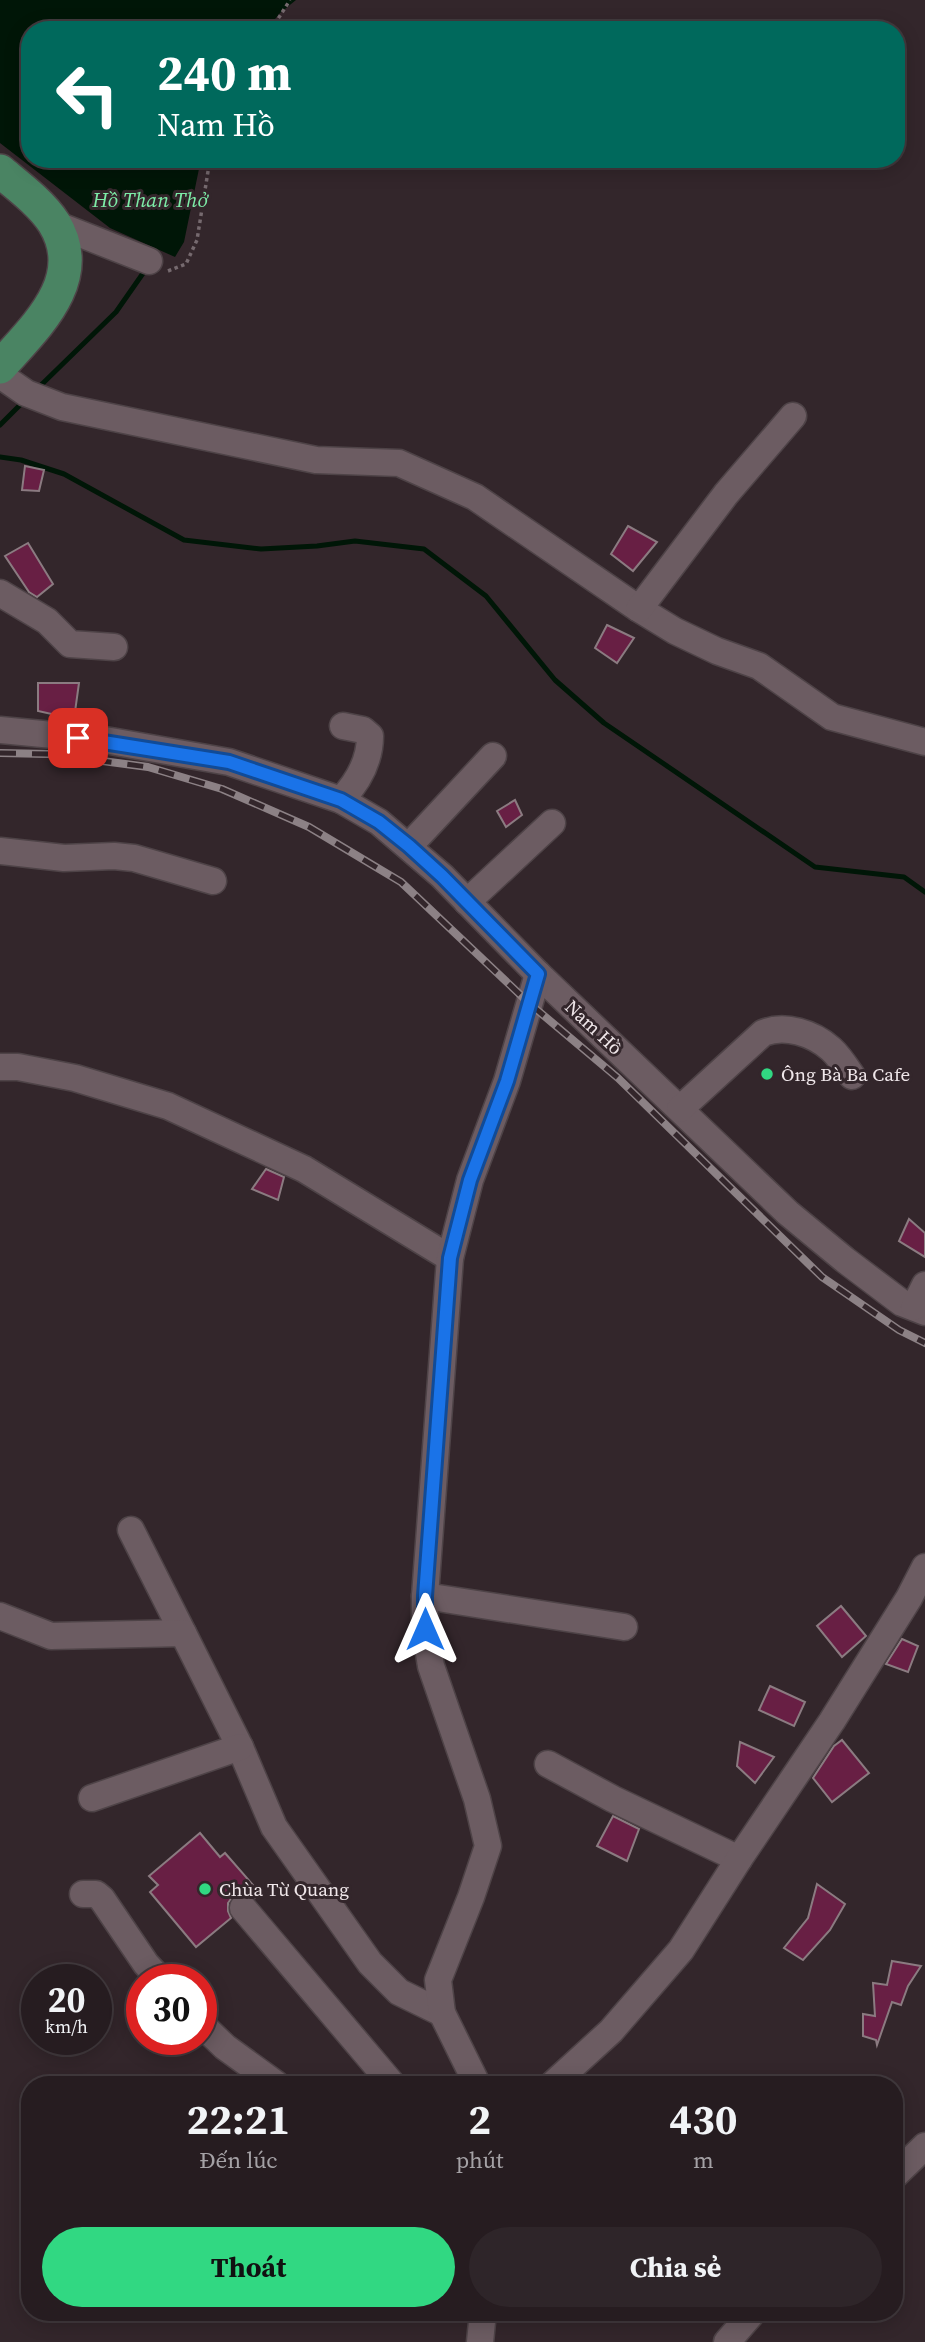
<!DOCTYPE html>
<html lang="vi">
<meta charset="utf-8">
<style>
:root{--surface:#261c20;--page:#2e2529;--text:#f1f3f6;--muted:#a4a1a5;--line:#423a3e;--accent:#31d882}
body{margin:0;font-family:"Source Serif 4",serif;background:var(--page);color:var(--text);height:100vh;display:flex;flex-direction:column;font-size:26px;white-space:nowrap}
*{box-sizing:border-box;margin:0}
p{font-size:23px;color:var(--muted)}
.icon{flex:none;width:38px;height:38px;fill:none;stroke:currentColor;stroke-width:2;stroke-linecap:round;stroke-linejoin:round}
.map{position:relative;flex:1;overflow:hidden}
.side{position:absolute;left:21px;top:2076px;width:882px;height:245px;display:flex;flex-direction:column;background:var(--surface);border-radius:28px;box-shadow:0 4px 18px #0003,0 0 0 2px var(--line)}
.side>*{flex:none}
.banner{position:absolute;left:21px;top:21px;width:884px;height:147px;border-radius:28px;box-shadow:0 4px 18px #0003,0 0 0 2px var(--line);background:#00695c;color:#fff;overflow:hidden}
.speed{position:absolute;left:21px;top:1964px;display:flex;gap:14px;font-size:35px;font-weight:700;text-align:center}
.speed>*{display:grid;place-content:center;width:91px;height:91px;border-radius:50%;background:var(--surface);box-shadow:0 4px 18px #0003,0 0 0 2px var(--line);line-height:1}
.speed small{font-size:18px;font-weight:400}
.speed .limit{border:10px solid #d22;background:#fff;color:#111}
.pin{position:absolute;display:grid;place-items:center;width:60px;height:60px;color:#fff;margin:-30px;border-radius:14px;box-shadow:0 4px 10px #0006}
.me{position:absolute;width:77px;margin:-38px;rotate:0deg;stroke-linejoin:round;filter:drop-shadow(0 0 5px #0008)}
.turn{display:flex;align-items:center;gap:24px;height:147px;padding:0 21px;font-size:32px}
.turn .icon{width:91px;height:91px;stroke-width:2.5}
.turn b{display:block;font-size:49px;line-height:60px}
.eta{display:flex;justify-content:space-evenly;align-items:center;height:119px;text-align:center}
.eta b{font-size:42px;font-weight:700;line-height:49px}
.cta{display:flex;gap:14px;margin-top:auto;padding:14px 21px}
.cta a{flex:1;height:80px;border-radius:42px;background:var(--accent);color:#111;font-size:28px;font-weight:700;line-height:80px;text-align:center}
.cta a+a{background:var(--page);color:var(--text)}
.map>svg:first-child{display:block}
</style>
<div class="map">
<svg width="925" height="2342" viewBox="0 0 925 2342">
<rect width="100%" height="100%" fill="#33262b"/>
<polygon fill="#001607" points="0,0 296,0 280,13 266,30 30,30 30,159 201,159 184,242 175,257 110,228 0,143"/>
<g fill="none" stroke-linecap="round" stroke-linejoin="round">
<g stroke="#001607" stroke-width="5">
<polyline points="38,388 116,312 146,269"/>
<polyline points="0,425 23,402"/>
<polyline points="0,457 21,460 64,474 184,540 261,549 317,546 355,541 424,549 486,596 555,680 604,723 815,867 904,877 925,892"/>
</g>
</g>
<g fill="#681f44" stroke="#8b7b81" stroke-width="2">
<polygon points="25,466 44,470 39,491 22,490"/>
<polygon points="628,526 657,542 633,571 611,554"/>
<polygon points="28,543 53,584 37,597 29,592 5,556"/>
<polygon points="607,625 634,638 617,663 595,648"/>
<polygon points="38,683 79,683 74,719 38,711"/>
<polygon points="515,800 522,815 506,827 497,811"/>
<polygon points="266,1169 284,1177 278,1200 252,1189"/>
<polygon points="909,1219 925,1233 925,1257 899,1241"/>
<polygon points="841,1606 866,1636 842,1657 817,1626"/>
<polygon points="902,1639 918,1646 908,1672 886,1664"/>
<polygon points="770,1686 805,1702 794,1726 759,1710"/>
<polygon points="842,1740 869,1773 832,1802 813,1778 834,1746"/>
<polygon points="740,1742 774,1757 755,1783 737,1766"/>
<polygon points="613,1816 639,1829 627,1861 597,1846"/>
<polygon points="200,1833 220,1857 225,1853 260,1893 255,1898 248,1893 241,1892 233,1896 228,1903 228,1911 231,1918 196,1947 150,1892 158,1885 149,1876"/>
<polygon points="817,1884 845,1904 830,1930 803,1960 784,1948 808,1918"/>
<polygon points="892,1961 921,1966 908,1986 901,2005 892,2002 877,2045 876,2040 863,2036 863,2014 875,2016 873,1983 887,1985"/>
</g>
<g fill="none" stroke-linecap="round" stroke-linejoin="round">
<defs>
<g id="minor">
<polyline points="55,224 149,261"/>
<polyline points="0,375 26,393 62,407 316,460 399,463 475,497 639,609 675,631 717,651 759,666 832,717 925,742"/>
<polyline points="0,593 47,621 70,644 114,647"/>
<polyline points="639,609 726,494 793,416"/>
<polyline points="0,730 105,740 229,762 341,800 379,822 442,876 538,974 788,1213 845,1260 902,1303 925,1312"/>
<path d="M341 800C358 782 370 762 370 736L363 730 343 726"/>
<polyline points="409,846 493,756"/>
<polyline points="0,851 64,858 114,856 134,858 213,881"/>
<polyline points="467,902 552,823"/>
<polyline points="0,1067 18,1067 75,1078 168,1106 304,1169 450,1258"/>
<path d="M680 1109 763 1033C785 1024 813 1033 831 1049 839 1056 846 1067 852 1076"/>
<polyline points="914,1307 925,1285"/>
<polyline points="131,1530 183,1633"/>
<polyline points="425,1596 624,1627"/>
<polyline points="0,1616 51,1636 183,1633 240,1747 274,1827 370,1963 399,1992 442,2013"/>
<polyline points="548,1764 613,1799 739,1859"/>
<polyline points="92,1798 240,1747"/>
<polyline points="83,1894 96,1894 102,1899 146,1964 160,1979"/>
<polyline points="243,1908 392,2084"/>
<polyline points="201,2024 225,2047 276,2084"/>
<polyline points="477,2084 442,2013 438,1980 471,1897 488,1846 477,1799 431,1666 425,1629 425,1596 450,1258 470,1180 507,1081 538,974"/>
<polyline points="553,2084 611,2031 681,1950 739,1859 832,1721 909,1598 925,1567"/>
<polyline points="894,2176 925,2146"/>
<polyline points="480,2342 483,2312"/>
<polyline points="727,2342 753,2312"/>
</g>
<path id="major" d="M0 171C18 186 41 203 54 223 89 280 34 328 0 367"/>
</defs>
<use href="#minor" stroke="#4e4347" stroke-width="29"/>
<use href="#major" stroke="#4e4347" stroke-width="36"/>
<g stroke="#766a6f" stroke-width="3.5" stroke-dasharray="3.5 3.5" stroke-linecap="butt">
<polyline points="271,30 290,0"/>
<polyline points="168,271 186,264 197,240 210,159"/>
</g>
<use href="#minor" stroke="#6c5c62" stroke-width="26"/>
<use href="#major" stroke="#4a8463" stroke-width="33"/>
<defs>
<polyline id="rail" points="0,753 49,754 148,767 222,789 309,827 401,882 530,1004 618,1078 822,1277 899,1330 925,1343"/>
</defs>
<use href="#rail" stroke="#8c8185" stroke-width="8"/>
<use href="#rail" stroke="#33262b" stroke-width="5" stroke-dasharray="16" stroke-linecap="butt"/>
</g>
<g fill="none" stroke-linecap="round" stroke-linejoin="round">
<defs>
<polyline id="route" points="78,738 229,762 341,800 379,822 409,846 442,876 538,974 507,1081 470,1180 450,1258 425,1596 425,1629"/>
</defs>
<use href="#route" stroke="#114b97" stroke-width="18"/>
<use href="#route" stroke="#1a73e8" stroke-width="12"/>
</g>
<g fill="#31d882" stroke="#33262b" stroke-width="2.5">
<circle cx="767" cy="1074" r="7"/>
<circle cx="205" cy="1889" r="7"/>
</g>
<g text-anchor="middle" stroke-width="6" stroke-linejoin="round" paint-order="stroke">
<g font-size="19" fill="#efe6e9" stroke="#33262b">
<text transform="translate(594 1027) rotate(43)" y="7">Nam Hồ</text>
</g>
<g font-size="19" fill="#efe6e9" stroke="#33262b" text-anchor="start">
<text x="781" y="1081">Ông Bà Ba Cafe</text>
<text x="219" y="1896">Chùa Từ Quang</text>
</g>
<g font-size="21" font-style="italic" fill="#7deca7" stroke="#33262b">
<text x="150" y="207">Hồ Than Thở</text>
</g>
</g>
</svg>
<div class="speed"><div>20<small>km/h</small></div><div class="limit">30</div></div>
<div class="pin" style="left:78px;top:738px;background:#d93025"><svg class="icon" aria-label="arrive" viewBox="0 0 24 24"><path d="M6 21V4h12l-3 4 3 4H6"/></svg></div>
<svg class="me" style="left:425px;top:1629px" viewBox="-20 -20 40 40"><path d="M0-17L14 15 0 8-14 15z" fill="#1a73e8" stroke="#fff" stroke-width="4"/></svg>
<div class="banner">
<div class="turn"><svg class="icon" aria-label="left" viewBox="0 0 24 24"><path d="M17 20v-9H6M10 6l-5 5 5 5"/></svg><div><b>240 m</b>Nam Hồ</div></div>
</div>
<section class="side">
<div class="eta">
<div><b>22:21</b><p>Đến lúc</p></div>
<div><b>2</b><p>phút</p></div>
<div><b>430</b><p>m</p></div>
</div>
<div class="cta"><a>Thoát</a><a>Chia sẻ</a></div>
</section>
</div>
